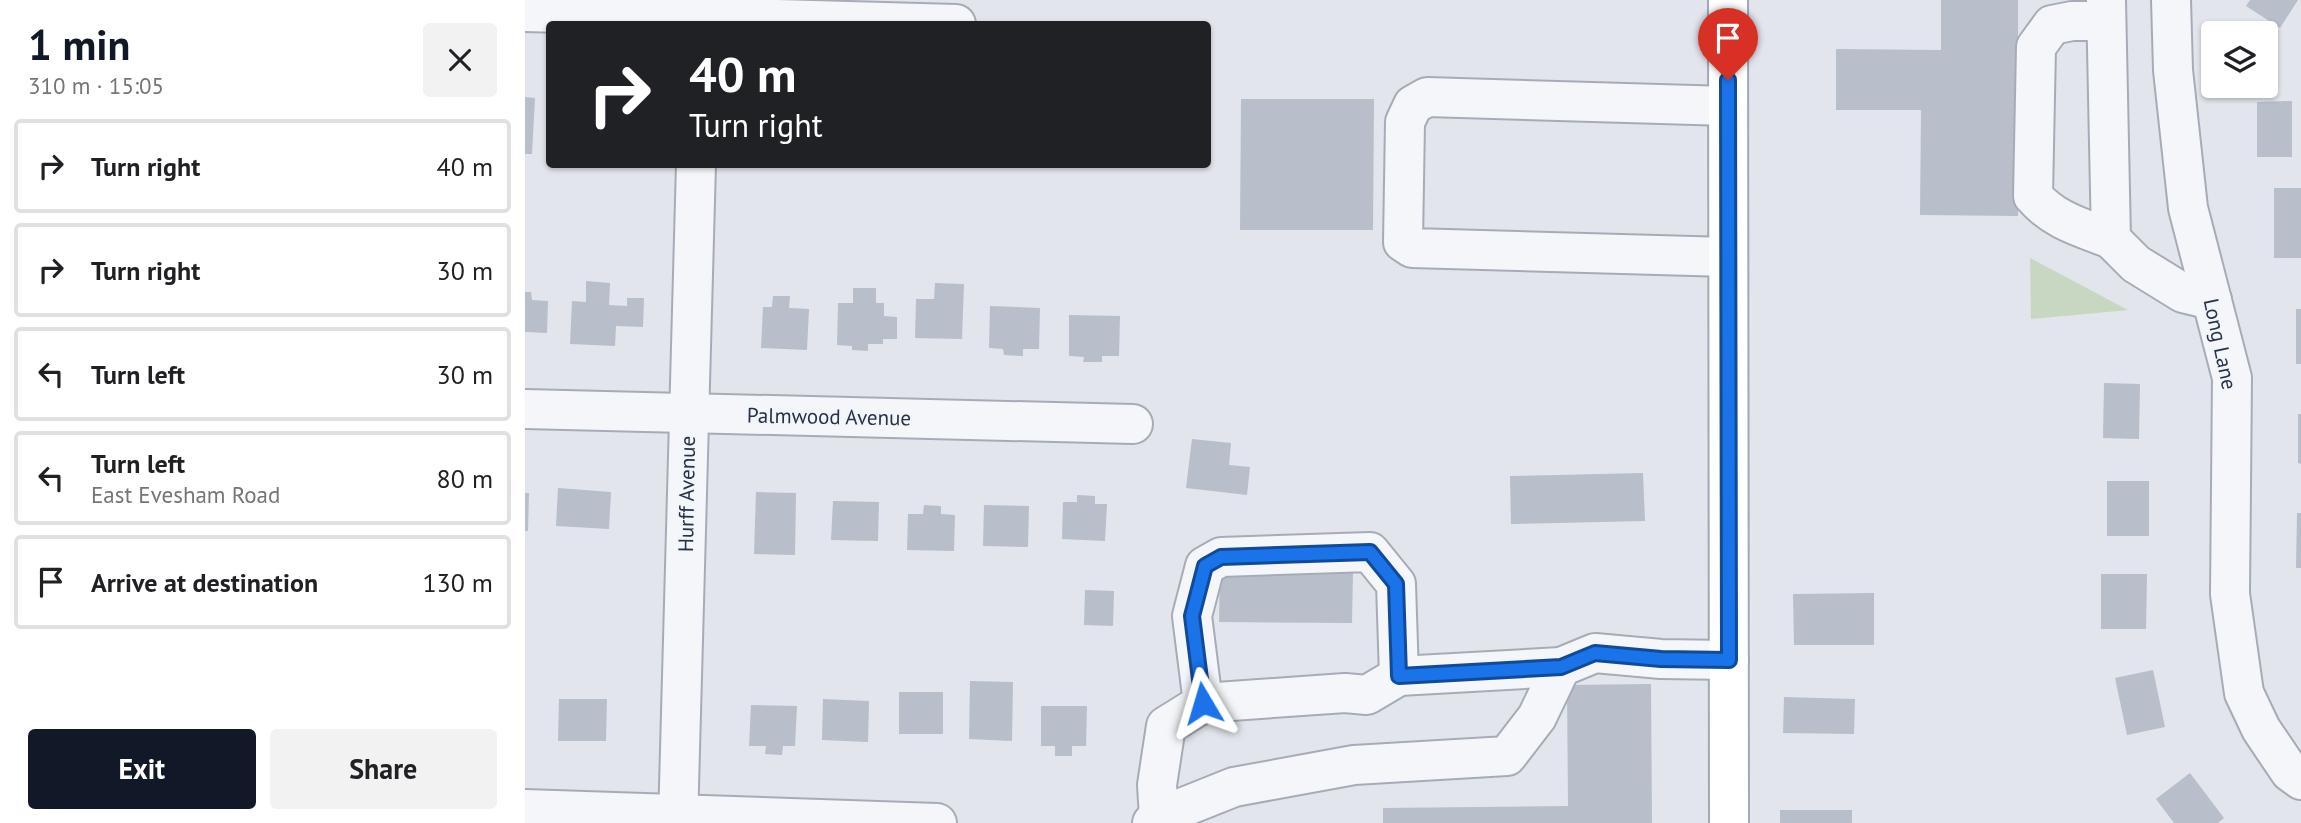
<!DOCTYPE html>
<meta charset="utf-8">
<style>
:root{--surface:#fff;--page:#f2f2f2;--text:#202124;--muted:#757577;--line:#e0e0e0;--accent:#111827}
body{margin:0;font-family:"PT Sans",sans-serif;background:var(--page);color:var(--text);height:100vh;display:flex;flex-direction:column;font-size:26px;white-space:nowrap}
*{box-sizing:border-box;margin:0}
p{font-size:23px;color:var(--muted)}
.icon{flex:none;width:38px;height:38px;fill:none;stroke:currentColor;stroke-width:2;stroke-linecap:round;stroke-linejoin:round}
.map{position:relative;flex:1;overflow:hidden}
.panel{display:flex;flex-direction:column;background:var(--surface);width:525px}
.panel>*{flex:none}
.hud{position:absolute;left:21px;top:21px;width:665px;height:147px;border-radius:7px;box-shadow:0 2px 5px #0004;background:#202124;color:#fff;overflow:hidden}
.controls{position:absolute;left:1676px;top:21px;display:grid;gap:14px}
.controls a{display:grid;place-items:center;width:77px;height:77px;border-radius:7px;background:var(--surface);box-shadow:0 2px 5px #0004;font-size:35px}
.pin{position:absolute;display:grid;place-items:center;width:60px;height:60px;color:#fff;margin:-72px -30px;border-radius:50% 50% 50% 0;rotate:-45deg;box-shadow:0 0 7px #0007}
.pin .icon{rotate:45deg}
.me{position:absolute;width:77px;margin:-38px;rotate:353deg;stroke-linejoin:round;filter:drop-shadow(0 0 5px #0008)}
.turn{display:flex;align-items:center;gap:24px;height:147px;padding:0 28px;font-size:32px}
.turn .icon{width:91px;height:91px;stroke-width:2.5}
.turn b{display:block;font-size:49px;line-height:60px}
.round{display:grid;place-items:center;flex:none;width:74px;height:74px;border-radius:7px;background:var(--page)}
.overview{display:flex;align-items:center;justify-content:space-between;height:119px;padding:0 28px}
h1{font-size:42px;font-weight:700;line-height:52px;color:var(--accent)}
.button{display:flex;gap:14px;margin-top:auto;padding:14px 28px}
.button a{flex:1;height:80px;border-radius:7px;background:var(--accent);color:#fff;font-size:28px;font-weight:700;line-height:80px;text-align:center}
.button a+a{background:var(--page);color:var(--text)}
ul{padding:0;list-style:none}
li{display:flex;align-items:center;gap:21px;height:94px;margin:0 14px 10px;padding:0 14px;border:4px solid var(--line);border-radius:7px}
li div{flex:1}
li b{display:block;font-size:26px}
li em{font-style:normal}
main{display:flex;flex:1;min-height:0}
.map>svg:first-child{display:block}
</style>
<main>
<section class="panel">
<div class="overview"><div><h1>1 min</h1><p>310 m · 15:05</p></div><a class="round"><svg class="icon" aria-label="close" viewBox="0 0 24 24"><path d="M6 6l12 12M18 6L6 18"/></svg></a></div>
<ul>
<li><svg class="icon" aria-label="right" viewBox="0 0 24 24"><path d="M7 20v-9h11M14 6l5 5-5 5"/></svg><div><b>Turn right</b></div><em>40 m</em></li>
<li><svg class="icon" aria-label="right" viewBox="0 0 24 24"><path d="M7 20v-9h11M14 6l5 5-5 5"/></svg><div><b>Turn right</b></div><em>30 m</em></li>
<li><svg class="icon" aria-label="left" viewBox="0 0 24 24"><path d="M17 20v-9H6M10 6l-5 5 5 5"/></svg><div><b>Turn left</b></div><em>30 m</em></li>
<li><svg class="icon" aria-label="left" viewBox="0 0 24 24"><path d="M17 20v-9H6M10 6l-5 5 5 5"/></svg><div><b>Turn left</b><p>East Evesham Road</p></div><em>80 m</em></li>
<li><svg class="icon" aria-label="arrive" viewBox="0 0 24 24"><path d="M6 21V4h12l-3 4 3 4H6"/></svg><div><b>Arrive at destination</b></div><em>130 m</em></li>
</ul>
<div class="button"><a>Exit</a><a>Share</a></div>
</section>
<div class="map">
<svg width="1776" height="823" viewBox="0 0 1776 823">
<rect width="100%" height="100%" fill="#e2e5ec"/>
<polygon fill="#c7d7c2" points="1505,258 1603,310 1506,319"/>
<g fill="#b8beca">
<polygon points="1416,0 1493,0 1493,216 1395,215 1396,110 1311,110 1311,49 1416,50"/>
<polygon points="1725,0 1773,0 1755,28 1721,6"/>
<polygon points="0,97 10,98 7,154 0,154"/>
<polygon points="716,99 849,99 848,230 715,230"/>
<polygon points="1767,101 1767,157 1732,157 1732,102"/>
<rect x="1749" y="188" width="27" height="70"/>
<polygon points="61,281 85,283 84,305 102,306 102,298 119,298 118,327 91,326 90,346 45,344 47,301 61,302"/>
<polygon points="410,283 439,284 437,339 390,338 391,299 409,299"/>
<polygon points="328,288 351,288 351,303 359,303 359,316 372,317 372,339 358,339 358,344 343,344 343,351 327,350 327,346 312,345 313,303 328,303"/>
<polygon points="0,292 6,292 7,300 23,301 22,333 0,332"/>
<polygon points="248,296 265,296 264,308 284,309 282,350 236,348 238,307 247,307"/>
<polygon points="465,306 515,308 514,349 498,349 498,356 479,355 478,349 464,348"/>
<rect x="1771" y="309" width="5" height="55"/>
<polygon points="544,315 595,316 594,356 577,356 577,362 558,362 559,357 544,356"/>
<polygon points="1579,383 1615,384 1614,439 1578,438"/>
<polygon points="1773,414 1776,414 1776,464 1773,463"/>
<polygon points="667,439 706,443 704,465 725,467 722,495 661,488"/>
<polygon points="1118,473 1120,521 986,524 985,476"/>
<rect x="1582" y="481" width="42" height="55"/>
<polygon points="33,488 86,492 84,529 31,526"/>
<polygon points="231,492 271,493 270,555 229,554"/>
<polygon points="0,493 4,493 3,531 0,531"/>
<polygon points="552,495 570,496 570,504 582,504 580,541 537,539 538,502 552,502"/>
<polygon points="308,501 354,502 353,541 306,540"/>
<polygon points="399,505 416,506 416,514 430,515 429,551 382,550 383,514 398,514"/>
<polygon points="459,505 504,506 503,547 458,546"/>
<polygon points="1772,513 1776,513 1776,568 1771,568"/>
<polygon points="695,570 828,571 827,623 694,622"/>
<polygon points="1576,574 1622,574 1621,629 1576,629"/>
<polygon points="560,590 589,591 588,626 559,625"/>
<polygon points="1349,593 1349,645 1269,645 1268,594"/>
<polygon points="1628,670 1640,727 1602,735 1590,678"/>
<polygon points="445,681 488,682 487,741 444,739"/>
<polygon points="1126,684 1127,823 858,823 858,808 1043,806 1042,685"/>
<rect x="374" y="692" width="44" height="42"/>
<polygon points="1259,697 1330,699 1329,734 1258,733"/>
<polygon points="34,699 82,699 81,741 33,741"/>
<polygon points="298,699 344,701 343,742 297,740"/>
<polygon points="226,705 272,706 270,746 258,746 257,755 240,754 241,746 224,746"/>
<polygon points="516,706 562,706 561,746 547,746 547,756 530,756 530,746 516,746"/>
<polygon points="1665,773 1699,818 1693,823 1649,823 1631,799"/>
<rect x="1255" y="810" width="72" height="13"/>
</g>
<g fill="none" stroke-linecap="round" stroke-linejoin="round">
<defs>
<g id="minor">
<polyline points="1581,0 1586,239 1611,264 1658,293 1687,300"/>
<polyline points="1646,0 1648,70 1663,208 1707,378 1705,594 1719,693 1736,729 1765,772 1776,780"/>
<polyline points="0,12 431,24"/>
<path d="M1581 21H1547L1527 25 1511 47 1508 196C1530 221 1555 227 1586 239"/>
<polyline points="1203,106 902,97 888,105 880,122 878,242 887,248 1203,257"/>
<polyline points="0,409 608,424"/>
<polyline points="874,676 1036,667"/>
<polyline points="0,809 412,823"/>
<polyline points="634,817 632,785 641,726 678,703 820,693 842,695 874,676 871,584 845,552 696,557 680,566 667,616 678,703"/>
<polyline points="153,823 171,164"/>
<polyline points="627,823 634,817 709,787 829,765 982,756 1012,717 1036,667 1070,653 1136,659 1204,660"/>
</g>
<polyline id="major" points="1203,0 1204,823"/>
</defs>
<use href="#minor" stroke="#a6acb7" stroke-width="42"/>
<use href="#major" stroke="#9fa9b9" stroke-width="42"/>
<use href="#minor" stroke="#f5f6f9" stroke-width="38"/>
<use href="#major" stroke="#fff" stroke-width="38"/>
</g>
<g fill="none" stroke-linecap="round" stroke-linejoin="round">
<defs>
<polyline id="route" points="678,703 667,616 680,566 696,557 845,552 871,584 874,676 1036,667 1070,653 1136,659 1204,660 1203,80"/>
</defs>
<use href="#route" stroke="#114b97" stroke-width="18"/>
<use href="#route" stroke="#1a73e8" stroke-width="12"/>
</g>
<g text-anchor="middle" stroke-width="5" stroke-linejoin="round" paint-order="stroke">
<g font-size="21" fill="#283246" stroke="#f2f5f9">
<text transform="translate(1695 344) rotate(78)" y="7">Long Lane</text>
<text transform="translate(304 417) rotate(1)" y="7">Palmwood Avenue</text>
<text transform="translate(162 494) rotate(-89)" y="7">Hurff Avenue</text>
</g>
</g>
</svg>
<div class="controls">
<a><svg class="icon" aria-label="layers" viewBox="0 0 24 24"><path d="M12 4l9 5-9 5-9-5zM3 14l9 5 9-5"/></svg></a>
</div>
<div class="pin" style="left:1203px;top:80px;background:#d93025"><svg class="icon" aria-label="arrive" viewBox="0 0 24 24"><path d="M6 21V4h12l-3 4 3 4H6"/></svg></div>
<svg class="me" style="left:678px;top:703px" viewBox="-20 -20 40 40"><path d="M0-17L14 15 0 8-14 15z" fill="#1a73e8" stroke="#fff" stroke-width="4"/></svg>
<div class="hud">
<div class="turn"><svg class="icon" aria-label="right" viewBox="0 0 24 24"><path d="M7 20v-9h11M14 6l5 5-5 5"/></svg><div><b>40 m</b>Turn right</div></div>
</div>
</div>
</main>
